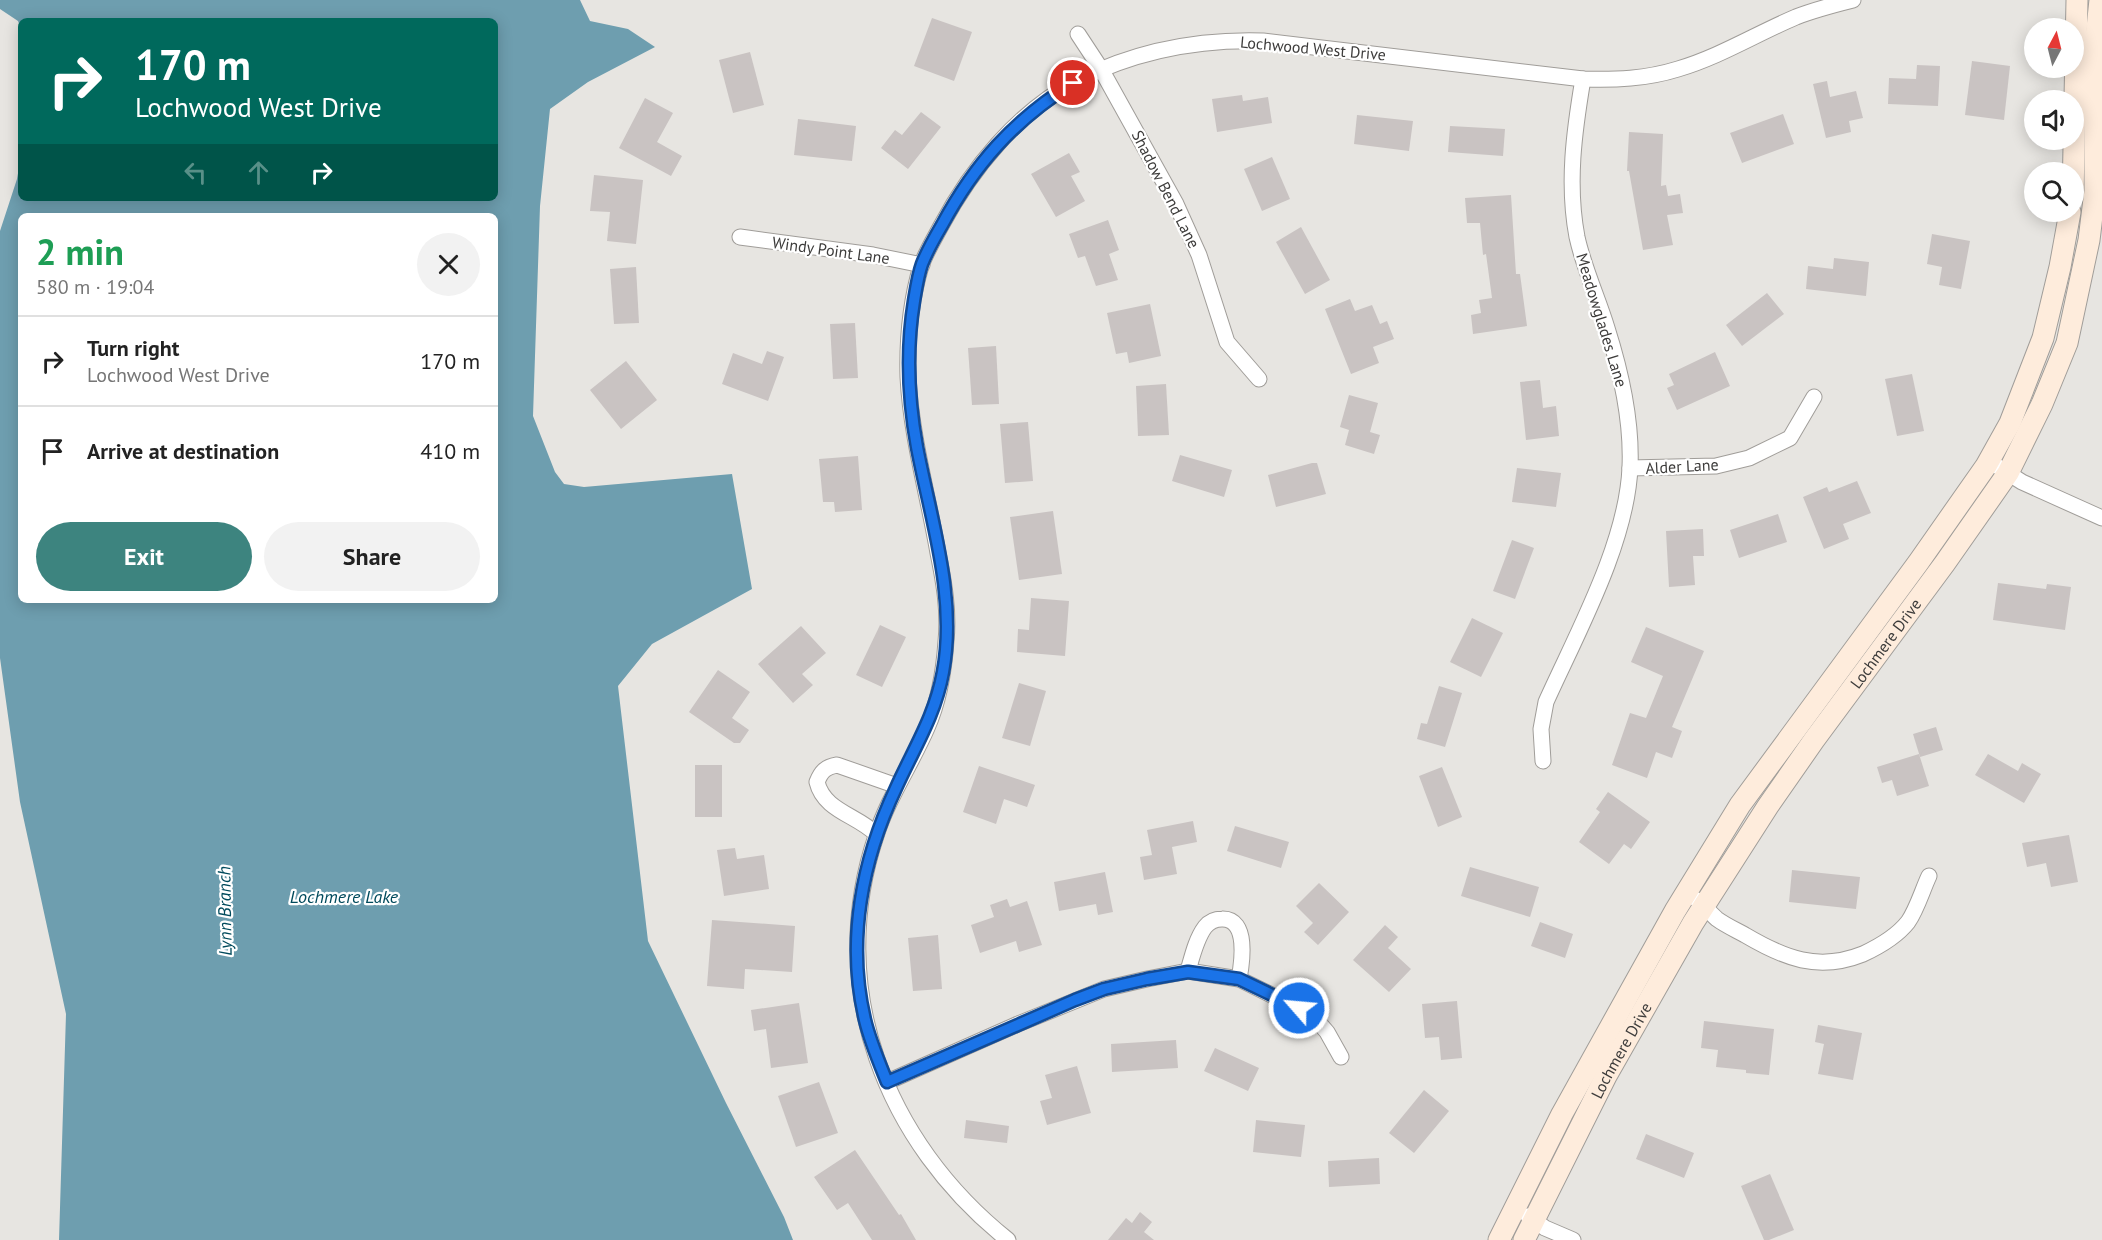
<!DOCTYPE html>
<meta charset="utf-8">
<style>
:root{--surface:#fff;--page:#f2f2f2;--text:#222;--muted:#767676;--line:#e0e0e0;--accent:#3d847f}
body{margin:0;font-family:"PT Sans",sans-serif;background:var(--page);color:var(--text);height:100vh;display:flex;flex-direction:column;font-size:22px;white-space:nowrap}
*{box-sizing:border-box;margin:0}
p{font-size:20px;color:var(--muted)}
.icon{flex:none;width:33px;height:33px;fill:none;stroke:currentColor;stroke-width:2;stroke-linecap:round;stroke-linejoin:round}
.map{position:relative;flex:1;overflow:hidden}
.sheet{position:absolute;left:18px;top:213px;width:480px;height:390px;display:flex;flex-direction:column;background:var(--surface);border-radius:9px;box-shadow:0 3px 15px #0003}
.sheet>*{flex:none}
.top-card{position:absolute;left:18px;top:18px;width:480px;height:183px;border-radius:9px;box-shadow:0 3px 15px #0003;background:#00695c;color:#fff;overflow:hidden}
.needle{width:39px;rotate:7deg}
.buttons{position:absolute;left:2024px;top:18px;display:grid;gap:12px}
.buttons a{display:grid;place-items:center;width:60px;height:60px;border-radius:50%;background:var(--surface);box-shadow:0 3px 15px #0003;font-size:30px}
.pin{position:absolute;display:grid;place-items:center;width:51px;height:51px;color:#fff;margin:-26px;border:3px solid #fff;border-radius:50%;box-shadow:0 2px 6px #0007}
.me{position:absolute;width:66px;margin:-33px;rotate:297deg;stroke-linejoin:round;filter:drop-shadow(0 0 4px #0008)}
.turn{display:flex;align-items:center;gap:21px;height:126px;padding:0 18px;font-size:27px}
.turn .icon{width:78px;height:78px;stroke-width:2.5}
.turn b{display:block;font-size:42px;line-height:51px}
.lanes{display:flex;align-items:center;height:57px;padding:0 18px;background:#0003;justify-content:center;gap:30px;direction:ltr}
.lanes .off{opacity:.35}
.round{display:grid;place-items:center;flex:none;width:63px;height:63px;border-radius:32px;background:var(--page)}
.summary{display:flex;align-items:center;justify-content:space-between;height:102px;padding:0 18px}
h1{font-size:36px;font-weight:600;line-height:45px;color:#1e9e55}
.primary-button{display:flex;gap:12px;margin-top:auto;padding:12px 18px}
.primary-button a{flex:1;height:69px;border-radius:36px;background:var(--accent);color:#fff;font-size:24px;font-weight:600;line-height:69px;text-align:center}
.primary-button a+a{background:var(--page);color:var(--text)}
ul{padding:0;list-style:none}
li{display:flex;align-items:center;gap:18px;height:90px;padding:0 18px;border-top:2px solid var(--line)}
li div{flex:1}
li b{display:block;font-size:22px}
li em{font-style:normal}
.map>svg:first-child{display:block}
</style>
<div class="map">
<svg width="2102" height="1240" viewBox="0 0 2102 1240">
<rect width="100%" height="100%" fill="#e7e5e1"/>
<path fill="#6e9eaf" fill-rule="evenodd" d="M0 0H580L590 21 628 29 655 47 588 82 550 109 540 206 533 416 555 472 564 484 584 487 732 474 752 589 652 644 618 686 648 941 726 1103 784 1217 793 1240H59L66 1014 20 802 0 658V231L17 179 21 156V198H495V21H21V29L18 21 0 9ZM21 216H495V600H21Z"/>
<g fill="#c9c3c2">
<polygon points="932,18 972,32 954,81 914,66"/>
<polygon points="750,52 764,105 733,113 719,60"/>
<polygon points="1972,61 2010,66 2004,120 1965,115"/>
<polygon points="1917,65 1940,66 1938,106 1888,104 1889,78 1916,79"/>
<polygon points="1827,81 1830,97 1856,91 1863,118 1849,121 1851,132 1826,138 1813,84"/>
<polygon points="1242,95 1243,101 1268,97 1272,123 1217,132 1212,99"/>
<polygon points="645,98 673,113 657,142 682,156 671,176 619,148"/>
<polygon points="921,112 941,127 908,169 881,148 895,130 902,135"/>
<polygon points="1783,114 1794,144 1742,163 1730,133"/>
<polygon points="1357,115 1413,121 1409,151 1354,144"/>
<polygon points="798,119 856,126 852,161 794,155"/>
<polygon points="1450,126 1505,129 1503,156 1448,152"/>
<polygon points="1629,132 1663,134 1661,186 1666,185 1668,196 1680,194 1683,213 1667,215 1673,245 1643,250 1629,171 1627,171"/>
<polygon points="1069,153 1080,172 1071,176 1085,201 1056,217 1031,174"/>
<polygon points="1272,157 1290,199 1262,211 1244,169"/>
<polygon points="594,175 643,180 636,244 607,241 610,212 590,211"/>
<polygon points="1511,195 1516,274 1520,274 1527,326 1473,334 1471,315 1481,313 1479,300 1492,298 1486,254 1483,255 1480,223 1467,223 1465,198"/>
<polygon points="1108,220 1119,250 1109,254 1118,280 1096,286 1085,256 1078,258 1069,234"/>
<polygon points="1301,227 1330,280 1305,294 1276,242"/>
<polygon points="1932,234 1970,241 1961,289 1939,285 1942,267 1927,264"/>
<polygon points="1834,258 1869,262 1866,296 1806,289 1808,266 1833,269"/>
<polygon points="636,267 639,323 614,324 610,269"/>
<polygon points="1767,293 1784,314 1742,346 1726,325"/>
<polygon points="1350,299 1355,311 1372,305 1380,324 1387,321 1394,339 1373,347 1379,363 1351,374 1325,309"/>
<polygon points="1150,304 1161,356 1129,363 1127,352 1116,354 1107,313"/>
<polygon points="855,323 858,378 833,379 830,324"/>
<polygon points="996,346 999,404 972,405 968,348"/>
<polygon points="767,351 784,357 768,401 722,384 733,353 762,364"/>
<polygon points="1715,352 1730,386 1677,410 1667,388 1674,385 1669,374"/>
<polygon points="626,361 657,400 621,429 590,390"/>
<polygon points="1912,374 1924,431 1897,436 1885,379"/>
<polygon points="1540,380 1543,408 1556,406 1559,436 1526,440 1520,382"/>
<polygon points="1166,384 1169,435 1138,436 1136,386"/>
<polygon points="1349,395 1378,403 1370,432 1380,435 1374,454 1345,445 1349,430 1340,427"/>
<polygon points="1028,422 1033,481 1005,483 1000,424"/>
<polygon points="1180,455 1232,470 1224,497 1172,481"/>
<polygon points="858,456 862,510 835,512 834,502 823,502 819,459"/>
<polygon points="1312,463 1317,463 1326,494 1276,507 1268,475"/>
<polygon points="1517,468 1561,473 1556,507 1512,502"/>
<polygon points="1857,481 1871,513 1843,524 1849,539 1824,549 1803,497 1827,487 1829,492"/>
<polygon points="1053,511 1062,574 1019,580 1010,517"/>
<polygon points="1778,514 1787,542 1739,558 1730,530"/>
<polygon points="1703,529 1704,556 1693,556 1695,585 1669,587 1666,531"/>
<polygon points="1512,540 1534,548 1515,599 1493,591"/>
<polygon points="1998,583 2046,589 2047,584 2071,587 2065,630 1993,620"/>
<polygon points="1031,598 1069,601 1065,656 1017,652 1018,629 1029,630"/>
<polygon points="1472,618 1503,633 1481,677 1450,662"/>
<polygon points="880,625 906,637 882,687 856,675"/>
<polygon points="801,626 826,653 802,674 813,685 793,703 758,664"/>
<polygon points="1646,627 1704,651 1672,727 1682,731 1672,758 1656,752 1647,778 1612,765 1630,713 1646,718 1663,676 1631,662"/>
<polygon points="718,670 750,692 732,718 749,730 740,743 734,743 689,712"/>
<polygon points="1019,683 1046,691 1030,746 1002,738"/>
<polygon points="1439,686 1462,693 1445,747 1417,739 1421,723 1427,724"/>
<polygon points="1936,727 1943,750 1920,757 1913,734"/>
<polygon points="1919,754 1929,786 1897,796 1892,780 1882,783 1877,767"/>
<polygon points="1988,754 2018,771 2022,763 2041,774 2024,803 1975,775"/>
<rect x="695" y="765" width="27" height="52"/>
<polygon points="979,766 1035,785 1027,807 1004,799 996,824 963,812"/>
<polygon points="1442,767 1462,817 1438,827 1419,776"/>
<polygon points="1608,792 1650,822 1631,849 1624,844 1609,864 1579,842 1600,812 1596,809"/>
<polygon points="1193,821 1197,842 1172,847 1177,874 1144,880 1140,857 1152,855 1147,830"/>
<polygon points="1235,826 1289,842 1281,868 1227,851"/>
<polygon points="2069,835 2078,882 2051,887 2046,863 2027,867 2022,843"/>
<polygon points="735,848 737,859 764,855 769,889 724,896 717,850"/>
<polygon points="1470,867 1539,887 1530,917 1461,896"/>
<polygon points="1792,870 1860,877 1856,909 1789,902"/>
<polygon points="1105,872 1113,912 1098,915 1096,904 1059,911 1054,882"/>
<polygon points="1319,883 1349,912 1318,945 1304,932 1313,923 1296,906"/>
<polygon points="1007,899 1010,907 1027,901 1042,945 1019,952 1016,941 980,953 971,925 994,917 990,905"/>
<polygon points="712,920 795,926 792,972 745,969 744,989 707,986"/>
<polygon points="1540,922 1573,934 1565,958 1531,946"/>
<polygon points="1385,925 1398,937 1388,948 1411,969 1389,992 1353,960"/>
<polygon points="938,935 942,989 913,991 908,938"/>
<polygon points="1457,1001 1462,1058 1441,1060 1439,1037 1425,1038 1422,1004"/>
<polygon points="799,1003 808,1063 771,1068 766,1029 754,1031 751,1010"/>
<polygon points="1704,1021 1774,1029 1769,1075 1746,1073 1746,1070 1716,1067 1718,1050 1701,1048"/>
<polygon points="1818,1025 1862,1033 1853,1080 1818,1074 1824,1044 1815,1042"/>
<polygon points="1176,1040 1178,1068 1112,1072 1111,1044"/>
<polygon points="1215,1048 1259,1068 1248,1091 1204,1071"/>
<polygon points="1077,1066 1091,1113 1047,1125 1040,1101 1052,1098 1045,1075"/>
<polygon points="819,1082 838,1133 796,1147 778,1096"/>
<polygon points="1424,1090 1449,1111 1414,1153 1389,1133"/>
<polygon points="966,1120 1009,1126 1007,1143 964,1138"/>
<polygon points="1256,1120 1305,1125 1301,1157 1253,1152"/>
<polygon points="1646,1134 1694,1153 1684,1178 1636,1159"/>
<polygon points="855,1150 899,1215 901,1214 916,1240 872,1240 848,1203 837,1210 814,1177"/>
<polygon points="1379,1158 1380,1184 1329,1187 1328,1161"/>
<polygon points="1770,1174 1794,1230 1769,1240 1764,1240 1741,1186"/>
<polygon points="1140,1212 1152,1222 1144,1232 1154,1240 1108,1240 1126,1218 1132,1223"/>
</g>
<g fill="none" stroke-linecap="round" stroke-linejoin="round">
<defs>
<g id="street">
<polyline points="1078,34 1101,69 1176,204 1199,255 1227,342 1259,379"/>
<polyline points="740,237 873,255 922,265"/>
<polyline points="1989,461 2022,482 2102,518"/>
<polyline points="1630,468 1716,466 1749,458 1790,438 1814,397"/>
<path d="M1543 761 1541 729 1546 702C1577 633 1627 543 1630 467 1632 421 1621 372 1607 328 1598 298 1584 269 1577 237 1567 184 1574 132 1583 79"/>
<path d="M876 834C857 815 824 811 817 782 821 772 825 767 837 765L897 786"/>
<path d="M1697 900C1704 905 1710 913 1717 919 1725 925 1736 930 1745 935 1784 958 1818 972 1863 954 1878 947 1897 936 1908 922 1917 909 1922 891 1929 876"/>
<path d="M1188 971C1192 957 1196 939 1205 927 1209 922 1215 919 1222 919 1249 918 1242 963 1239 979"/>
<polyline points="887,1082 1018,1024 1104,989 1147,979 1188,971 1239,979 1312,1015 1327,1032 1341,1057"/>
<polyline points="1528,1216 1545,1228 1573,1240"/>
<path d="M1008 1240C885 1142 825 988 876 836 888 798 911 765 927 728 939 701 944 671 946 641 949 611 944 582 938 553 928 495 911 436 908 377 907 341 911 300 921 266 926 252 934 239 941 226 972 168 1017 113 1076 81 1135 51 1198 39 1263 41L1583 79C1615 80 1646 79 1678 69 1719 57 1756 34 1796 17 1814 10 1833 5 1853 0"/>
</g>
<g id="secondary">
<polyline points="2073,196 2077,0"/>
<polyline points="1499,1240 1562,1114 1675,911 1740,805 1918,563 1986,466 2010,423 2043,338 2060,267 2070,212"/>
<path id="s1" d="M1524 1240 1606 1076 1693 923 1768 806 1814 740 1945 563 2008 473 2042 404 2067 343 2089 240 2095 191V47L2100 0"/>
</g>
</defs>
<use href="#street" stroke="#a09d99" stroke-width="17"/>
<use href="#secondary" stroke="#a09d99" stroke-width="23"/>
<use href="#street" stroke="#fff" stroke-width="15"/>
<use href="#secondary" stroke="#feecdc" stroke-width="21"/>
</g>
<g fill="none" stroke-linecap="round" stroke-linejoin="round">
<defs>
<path id="route" d="M1073 83C1013 121 975 164 942 225 935 237 927 251 922 264 918 275 916 289 914 301 906 350 908 398 917 447 931 521 957 597 943 672 935 716 914 748 896 788 862 860 846 941 865 1020 870 1041 879 1062 887 1082L1075 1000 1104 989 1147 979 1188 972 1239 979 1299 1008"/>
</defs>
<use href="#route" stroke="#114b97" stroke-width="15"/>
<use href="#route" stroke="#1a73e8" stroke-width="10"/>
</g>
<g text-anchor="middle" stroke-width="4.5" stroke-linejoin="round" paint-order="stroke">
<g font-size="16" fill="#3d3c3b" stroke="#fff">
<text transform="translate(1313 48) rotate(5)" y="6">Lochwood West Drive</text>
<text transform="translate(1166 189) rotate(63)" y="6">Shadow Bend Lane</text>
<text transform="translate(831 250) rotate(8)" y="6">Windy Point Lane</text>
<text transform="translate(1602 320) rotate(73)" y="6">Meadowglades Lane</text>
<text transform="translate(1682 466) rotate(-3)" y="6">Alder Lane</text>
<text dy="6" stroke="none"><textPath href="#s1" startOffset="699">Lochmere Drive</textPath></text>
<text dy="6" stroke="none"><textPath href="#s1" startOffset="213">Lochmere Drive</textPath></text>
</g>
<g font-size="18" font-style="italic" fill="#004a5c" stroke="#fff">
<text x="344" y="903">Lochmere Lake</text>
<text transform="translate(225 911) rotate(-91)" y="6">Lynn Branch</text>
</g>
</g>
</svg>
<div class="buttons">
<a><svg class="needle" viewBox="-14 -14 28 28"><path d="M0-13l5 13h-10z" fill="#e53935"/><path d="M0 13l5-13h-10z" fill="#767676"/></svg></a>
<a><svg class="icon" aria-label="sound" viewBox="0 0 24 24"><path d="M4 9h4l5-4v14l-5-4H4zM17 9q2 3 0 6"/></svg></a>
<a><svg class="icon" aria-label="search" viewBox="0 0 24 24"><circle cx="10" cy="10" r="6"/><path d="M15 15l6 6"/></svg></a>
</div>
<div class="pin" style="left:1073px;top:83px;background:#d93025"><svg class="icon" aria-label="arrive" viewBox="0 0 24 24"><path d="M6 21V4h12l-3 4 3 4H6"/></svg></div>
<svg class="me" style="left:1299px;top:1008px" viewBox="-20 -20 40 40"><circle r="17" fill="#1a73e8" stroke="#fff" stroke-width="3"/><path d="M0-11L8 9 0 5-8 9z" fill="#fff"/></svg>
<div class="top-card">
<div class="turn"><svg class="icon" aria-label="right" viewBox="0 0 24 24"><path d="M7 20v-9h11M14 6l5 5-5 5"/></svg><div><b>170 m</b>Lochwood West Drive</div></div>
<div class="lanes"><svg class="icon off" aria-label="left" viewBox="0 0 24 24"><path d="M17 20v-9H6M10 6l-5 5 5 5"/></svg><svg class="icon off" aria-label="ahead" viewBox="0 0 24 24"><path d="M12 20V5M6 11l6-6 6 6"/></svg><svg class="icon" aria-label="right" viewBox="0 0 24 24"><path d="M7 20v-9h11M14 6l5 5-5 5"/></svg></div>
</div>
<section class="sheet">
<div class="summary"><div><h1>2 min</h1><p>580 m · 19:04</p></div><a class="round"><svg class="icon" aria-label="close" viewBox="0 0 24 24"><path d="M6 6l12 12M18 6L6 18"/></svg></a></div>
<ul>
<li><svg class="icon" aria-label="right" viewBox="0 0 24 24"><path d="M7 20v-9h11M14 6l5 5-5 5"/></svg><div><b>Turn right</b><p>Lochwood West Drive</p></div><em>170 m</em></li>
<li><svg class="icon" aria-label="arrive" viewBox="0 0 24 24"><path d="M6 21V4h12l-3 4 3 4H6"/></svg><div><b>Arrive at destination</b></div><em>410 m</em></li>
</ul>
<div class="primary-button"><a>Exit</a><a>Share</a></div>
</section>
</div>
